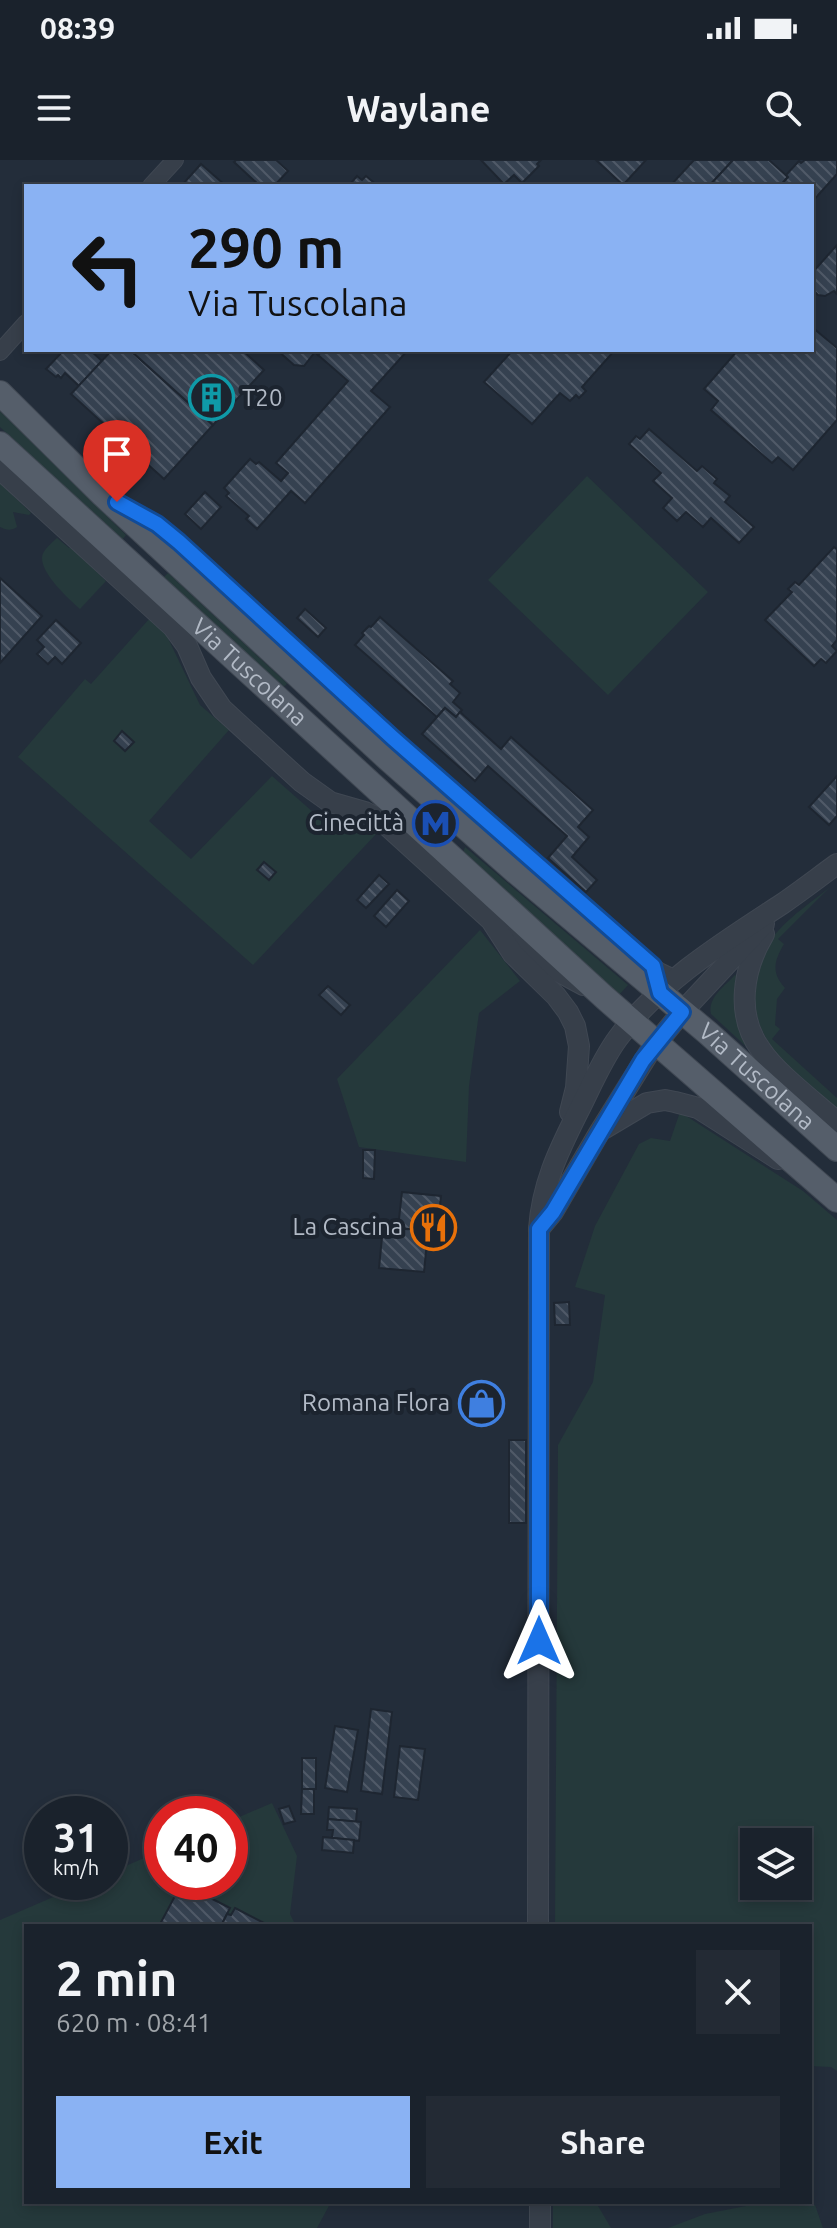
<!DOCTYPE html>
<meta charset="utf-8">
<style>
:root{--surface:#1a222c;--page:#232a34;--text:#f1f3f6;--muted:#9fa4a9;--line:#383f48;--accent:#8ab2f3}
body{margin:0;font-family:Ubuntu,sans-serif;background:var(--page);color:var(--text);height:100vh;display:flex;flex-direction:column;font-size:30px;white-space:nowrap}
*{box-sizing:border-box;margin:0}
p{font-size:26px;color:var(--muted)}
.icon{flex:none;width:44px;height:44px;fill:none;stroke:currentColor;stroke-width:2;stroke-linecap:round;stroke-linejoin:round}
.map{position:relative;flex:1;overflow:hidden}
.sheet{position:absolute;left:24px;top:1764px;width:788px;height:280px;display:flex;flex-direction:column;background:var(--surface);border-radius:0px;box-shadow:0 4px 12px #0003,0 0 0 2px var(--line)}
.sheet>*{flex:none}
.hud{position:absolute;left:24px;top:24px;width:790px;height:168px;border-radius:0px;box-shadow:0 4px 12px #0003,0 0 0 2px var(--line);background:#8ab2f3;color:#111;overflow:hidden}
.tools{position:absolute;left:740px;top:1668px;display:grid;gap:16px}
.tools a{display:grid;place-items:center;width:72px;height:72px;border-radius:0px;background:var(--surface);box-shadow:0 4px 12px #0003,0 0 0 2px var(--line);font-size:40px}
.speed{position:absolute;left:24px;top:1636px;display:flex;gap:16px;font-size:40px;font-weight:700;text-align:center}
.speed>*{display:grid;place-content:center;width:104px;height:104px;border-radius:50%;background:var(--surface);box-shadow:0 4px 12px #0003,0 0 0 2px var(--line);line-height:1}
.speed small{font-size:20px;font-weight:400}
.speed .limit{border:12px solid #d22;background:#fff;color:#111}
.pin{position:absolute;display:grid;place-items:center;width:68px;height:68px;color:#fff;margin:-82px -34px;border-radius:50% 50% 50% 0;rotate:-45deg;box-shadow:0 0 8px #0007}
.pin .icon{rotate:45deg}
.me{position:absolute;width:88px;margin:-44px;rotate:0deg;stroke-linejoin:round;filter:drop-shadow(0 0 6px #0008)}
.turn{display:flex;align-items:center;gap:28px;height:168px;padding:0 32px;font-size:36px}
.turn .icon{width:104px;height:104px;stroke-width:2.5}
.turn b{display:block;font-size:56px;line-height:68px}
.round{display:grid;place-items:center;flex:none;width:84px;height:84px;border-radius:0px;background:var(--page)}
.head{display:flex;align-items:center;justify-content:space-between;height:136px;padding:0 32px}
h1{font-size:48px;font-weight:600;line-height:60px}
.primary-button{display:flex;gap:16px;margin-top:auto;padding:16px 32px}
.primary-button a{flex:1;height:92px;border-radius:0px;background:var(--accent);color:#111;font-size:32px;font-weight:600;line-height:92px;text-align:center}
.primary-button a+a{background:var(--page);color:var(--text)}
.status{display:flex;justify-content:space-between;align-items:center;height:56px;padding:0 40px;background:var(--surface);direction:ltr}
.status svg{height:22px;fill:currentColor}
header{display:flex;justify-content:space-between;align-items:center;height:104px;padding:0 32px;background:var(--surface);font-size:36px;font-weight:600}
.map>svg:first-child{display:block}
</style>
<div class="status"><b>08:39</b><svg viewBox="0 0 49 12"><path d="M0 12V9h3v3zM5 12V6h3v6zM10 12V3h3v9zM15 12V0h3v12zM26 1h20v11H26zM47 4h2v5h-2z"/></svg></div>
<header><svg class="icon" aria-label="menu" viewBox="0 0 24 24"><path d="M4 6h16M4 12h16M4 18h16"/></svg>Waylane<svg class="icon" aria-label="search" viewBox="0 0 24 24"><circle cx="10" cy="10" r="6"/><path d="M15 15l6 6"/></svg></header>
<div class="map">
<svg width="837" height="2068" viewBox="0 0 837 2068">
<defs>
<pattern id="building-back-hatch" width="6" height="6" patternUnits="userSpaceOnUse" patternTransform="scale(2)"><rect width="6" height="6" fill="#354150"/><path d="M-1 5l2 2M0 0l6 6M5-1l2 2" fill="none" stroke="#505a68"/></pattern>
</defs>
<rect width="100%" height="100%" fill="#232d3a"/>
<g fill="#25393b" fill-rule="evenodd">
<polygon points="0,251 126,375 122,380 0,267"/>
<polygon points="587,316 708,432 608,535 488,420"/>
<path d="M0 323 31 353 29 355 13 352 17 367C11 371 6 370 0 367Z"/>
<path d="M57 378 69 388 71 387 106 421 80 449C69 439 42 415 42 398 42 390 52 383 57 378Z"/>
<polygon points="168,413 278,515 287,523 286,525 283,527 164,417"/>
<polygon points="150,458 166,474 200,545 229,570 149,661 191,699 272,616 314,653 378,672 253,805 18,597 85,519 91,524"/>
<polygon points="465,687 628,825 619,835 463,693"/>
<path d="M830 727 778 779 784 784C774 801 771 813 785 828L777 839 775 865 780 869 772 879 837 938V950C798 915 751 886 754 827 755 807 764 785 778 771 793 754 813 741 830 727Z"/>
<polygon points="480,770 520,821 479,853 469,926 466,1002 359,987 337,919"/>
<path d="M735 815 738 816 752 892 711 854C707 838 725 826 735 815Z"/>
<path d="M680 952 803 1031 837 1060V1911L831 1907 810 1906V1766H555L558 1285 593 1222 605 1135 575 1127 595 1066 639 984 651 978 670 981ZM754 1682H798V1726H754Z"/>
<polygon points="272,1643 297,1696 290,1754 296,1766 26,1766 26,2042 331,2042 317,2068 0,2068 0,1760 88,1722 110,1722 110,1713 162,1690 162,1722 230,1722 230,1661"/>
<polygon points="553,2042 598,2042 598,2046 611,2068 553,2068"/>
<polygon points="766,2042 807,2042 815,2045 823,2068 668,2068 705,2054"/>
</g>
<g fill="url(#building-back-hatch)" stroke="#1e2631" stroke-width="2">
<polygon points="236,0 276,0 288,11 274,26 260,26 234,2"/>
<polygon points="481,0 541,0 537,4 539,6 522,23 514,15 504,24"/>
<polygon points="596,0 646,0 623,25"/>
<polygon points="694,0 733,0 709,26 670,26"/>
<polygon points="733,0 769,0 788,17 780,26 709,26"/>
<polygon points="805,0 837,0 837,14 812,42 812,26 780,26 788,17 786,15 799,1 801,3"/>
<polygon points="201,4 226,26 182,25"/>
<polygon points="357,16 362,20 366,16 378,26 355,26 351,23"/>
<polygon points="837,85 837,134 834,131 825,136 818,135 812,129 812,113"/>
<polygon points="812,167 837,188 837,260 793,310 778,297 772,303 711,250 718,241 704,229 738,190 812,190"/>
<polygon points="64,190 90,190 102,201 79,226 65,213 61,218 58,215 56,217 46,209"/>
<polygon points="112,190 130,190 213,265 164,319 71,234"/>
<polygon points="130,190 242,190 264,210 213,265"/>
<polygon points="277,190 323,190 318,195 315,192 304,206 294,205"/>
<polygon points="323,190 408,190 371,231 390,247 305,343 291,331 257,369 246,359 249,356 226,336 229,333 224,328 250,299 256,304 259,302 281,321 288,313 276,303 348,221 318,195"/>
<polygon points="513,190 615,190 582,227 586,231 579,238 576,235 570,241 560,233 532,264 484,222"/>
<polygon points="649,269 697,311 702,306 717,319 714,323 730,336 725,342 754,367 739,383 711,358 703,367 686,352 677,361 663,348 672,338 653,321 661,313 629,284 636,276 640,279"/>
<polygon points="205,332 221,347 201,369 185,354"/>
<polygon points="834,387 837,389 837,480 832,486 837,491 826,503 821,499 814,506 765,460 792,432 788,429 795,422 799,425"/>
<polygon points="0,418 42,456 0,503"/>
<polygon points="305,449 326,468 318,477 297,458"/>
<polygon points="380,457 453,521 450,524 460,533 453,542 462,550 456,557 445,548 437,557 355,485 364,475 362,473 369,466 371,467"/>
<polygon points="56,460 81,483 62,504 55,497 48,504 37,494 44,487 37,480"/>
<polygon points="445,548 456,557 460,552 501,589 511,577 593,650 578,667 589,677 572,697 597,720 586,732 548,698 567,676 488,606 475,621 422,574"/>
<polygon points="122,571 134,582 125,591 114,581"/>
<polygon points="837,616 837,656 829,665 809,647"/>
<polygon points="264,702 276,712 269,720 257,710"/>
<polygon points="379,715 389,724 366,748 357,740"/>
<polygon points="397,730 409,741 386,767 374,756"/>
<polygon points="328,826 350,845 341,855 319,835"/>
<polygon points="363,990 375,990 374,1019 363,1018"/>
<polygon points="402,1032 441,1036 436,1082 427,1081 428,1071 398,1068"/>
<polygon points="383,1067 428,1071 424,1112 379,1108"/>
<polygon points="569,1142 570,1165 555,1165 554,1143"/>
<polygon points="475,1226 496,1232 488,1260 467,1254"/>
<rect x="509" y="1280" width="17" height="83"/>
<polygon points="371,1549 392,1552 382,1634 361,1631"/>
<polygon points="335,1566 358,1570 347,1632 325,1628"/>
<polygon points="400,1586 425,1589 418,1640 394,1637"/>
<rect x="302" y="1598" width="14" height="31"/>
<polygon points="302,1629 314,1629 314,1654 301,1654"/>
<polygon points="289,1646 295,1661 284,1664 279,1649"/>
<polygon points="329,1647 357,1649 356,1662 328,1659"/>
<polygon points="328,1659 361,1662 359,1681 332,1678 333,1670 327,1670"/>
<polygon points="323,1677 354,1680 353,1693 322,1690"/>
<polygon points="193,1729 230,1748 221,1766 159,1766 176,1734 187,1740"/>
<polygon points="235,1748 266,1764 265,1766 221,1766 227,1754 231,1755"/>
</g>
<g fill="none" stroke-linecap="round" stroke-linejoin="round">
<defs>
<g id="minor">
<polyline points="151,26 175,0"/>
<polyline points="0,192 26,163"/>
<polyline points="123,345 157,364 179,382 394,579 659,811 676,819"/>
<polyline points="501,768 557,813 583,827"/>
</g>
<g id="tertiary">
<polyline points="0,309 173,467 187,486 201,518 222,549 302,622 330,642 365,652 381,660 491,760 513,794 556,836 568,852 575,866 579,886 576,928 570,952"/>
<path d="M764 774C743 809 735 855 761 890 777 914 815 942 837 962"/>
<polyline points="605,968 647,943 665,940 675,942 698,948 778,999"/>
<polyline points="539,1069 553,1052 599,973 650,891 682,852 764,764"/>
<path d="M538 1766 539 1069C542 1025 558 992 577 954 590 929 601 901 618 878 660 821 724 782 782 744 801 731 819 717 837 704"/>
<polyline points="540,2068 540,2042"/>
</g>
<g id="primary">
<path id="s1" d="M0 233 103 335 387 598 515 711 708 873 837 989"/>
<path id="s2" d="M0 284 605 838 837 1040"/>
</g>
</defs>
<use href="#minor" stroke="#404853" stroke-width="18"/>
<use href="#tertiary" stroke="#404853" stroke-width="22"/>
<use href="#primary" stroke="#404853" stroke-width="26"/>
<use href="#minor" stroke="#373f4a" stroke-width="16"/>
<use href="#tertiary" stroke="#373f4a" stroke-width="20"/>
<use href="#primary" stroke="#555e6a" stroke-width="24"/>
</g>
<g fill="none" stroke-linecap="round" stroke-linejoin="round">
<defs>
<polyline id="route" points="117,342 157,364 179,382 394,579 653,806 660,833 682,852 643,900 553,1052 539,1069 539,1481"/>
</defs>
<use href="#route" stroke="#114b97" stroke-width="20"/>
<use href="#route" stroke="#1a73e8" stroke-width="14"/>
</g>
<defs>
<symbol id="building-ring" viewBox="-11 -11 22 22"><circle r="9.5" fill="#1c242f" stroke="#0f9aa8" stroke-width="1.5"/><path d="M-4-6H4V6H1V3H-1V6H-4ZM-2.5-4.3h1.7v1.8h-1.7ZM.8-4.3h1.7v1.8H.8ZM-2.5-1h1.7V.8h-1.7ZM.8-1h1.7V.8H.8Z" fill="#0f9aa8"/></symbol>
<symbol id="metro-ring" viewBox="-11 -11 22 22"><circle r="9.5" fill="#1c242f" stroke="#1a4fb4" stroke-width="1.5"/><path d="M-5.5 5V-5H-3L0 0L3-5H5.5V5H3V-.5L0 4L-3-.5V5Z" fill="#1a4fb4"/></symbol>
<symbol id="restaurant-ring" viewBox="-11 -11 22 22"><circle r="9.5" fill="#1c242f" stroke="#e8710a" stroke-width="1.5"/><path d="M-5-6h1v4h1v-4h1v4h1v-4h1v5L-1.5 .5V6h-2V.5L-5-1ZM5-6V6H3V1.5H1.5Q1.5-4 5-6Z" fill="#e8710a"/></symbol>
<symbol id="shop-ring" viewBox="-11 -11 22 22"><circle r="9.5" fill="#1c242f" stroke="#3f7fe0" stroke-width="1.5"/><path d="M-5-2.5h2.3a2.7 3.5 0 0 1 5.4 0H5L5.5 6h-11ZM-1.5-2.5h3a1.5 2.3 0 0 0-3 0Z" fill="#3f7fe0"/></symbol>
</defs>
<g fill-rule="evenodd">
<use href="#building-ring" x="186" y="212" width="51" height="51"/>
<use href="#metro-ring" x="410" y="638" width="51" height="51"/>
<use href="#restaurant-ring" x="408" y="1042" width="51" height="51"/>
<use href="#shop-ring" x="456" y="1218" width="51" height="51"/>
</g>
<g text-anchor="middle" stroke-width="8" stroke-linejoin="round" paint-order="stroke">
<g font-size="24" fill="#b2bac6" stroke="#1c242f" text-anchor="end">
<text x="242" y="246" text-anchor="start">T20</text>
<text x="404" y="671">Cinecittà</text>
<text x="403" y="1075">La Cascina</text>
<text x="450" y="1251">Romana Flora</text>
</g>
<g font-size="24" fill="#b2bac6" stroke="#1c242f">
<text dy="8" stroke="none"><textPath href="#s2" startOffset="338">Via Tuscolana</textPath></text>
<text dy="8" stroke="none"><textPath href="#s1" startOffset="1020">Via Tuscolana</textPath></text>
</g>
</g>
</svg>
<div class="tools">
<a><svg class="icon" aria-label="layers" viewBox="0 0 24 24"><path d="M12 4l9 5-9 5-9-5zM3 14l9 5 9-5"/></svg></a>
</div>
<div class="speed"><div>31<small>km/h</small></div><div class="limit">40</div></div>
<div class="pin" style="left:117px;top:342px;background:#d93025"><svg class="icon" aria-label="arrive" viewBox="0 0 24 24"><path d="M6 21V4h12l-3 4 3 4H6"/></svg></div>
<svg class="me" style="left:539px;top:1481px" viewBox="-20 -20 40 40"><path d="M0-17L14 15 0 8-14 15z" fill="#1a73e8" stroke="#fff" stroke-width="4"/></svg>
<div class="hud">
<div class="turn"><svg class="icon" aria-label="left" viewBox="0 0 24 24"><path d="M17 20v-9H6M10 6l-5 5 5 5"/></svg><div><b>290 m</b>Via Tuscolana</div></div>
</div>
<section class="sheet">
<div class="head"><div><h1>2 min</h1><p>620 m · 08:41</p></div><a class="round"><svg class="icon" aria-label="close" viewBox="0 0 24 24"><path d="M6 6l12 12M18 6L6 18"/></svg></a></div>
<div class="primary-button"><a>Exit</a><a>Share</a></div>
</section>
</div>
